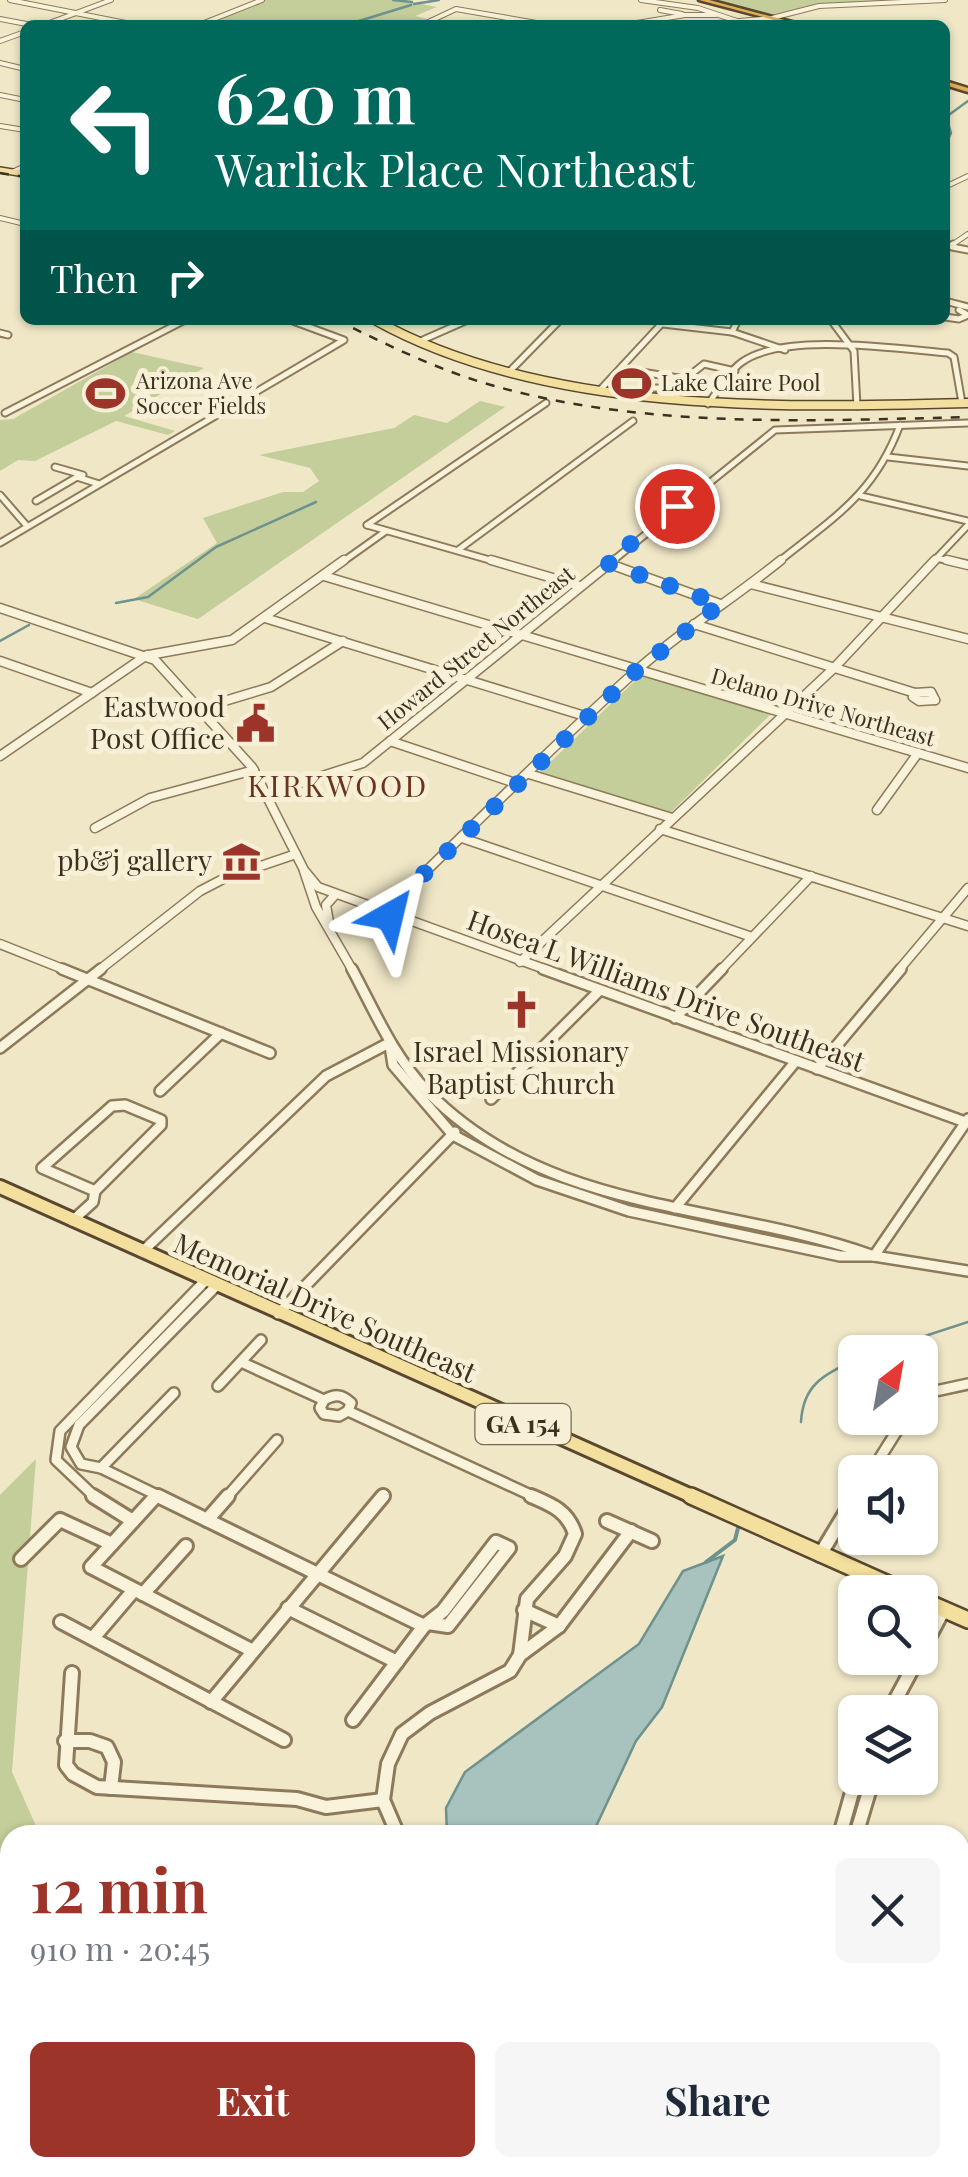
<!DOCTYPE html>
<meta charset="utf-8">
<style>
:root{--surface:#fff;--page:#f6f6f7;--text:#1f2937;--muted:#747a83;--accent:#9d342a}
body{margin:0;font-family:"Playfair Display",serif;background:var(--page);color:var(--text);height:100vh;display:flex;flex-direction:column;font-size:38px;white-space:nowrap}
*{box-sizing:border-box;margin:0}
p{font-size:32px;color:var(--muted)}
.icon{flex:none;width:55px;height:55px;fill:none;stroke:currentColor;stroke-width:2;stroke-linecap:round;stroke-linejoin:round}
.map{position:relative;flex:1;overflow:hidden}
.panel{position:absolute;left:0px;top:1825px;width:970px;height:352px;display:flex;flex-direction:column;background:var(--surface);border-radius:30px 30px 0 0;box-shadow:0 2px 8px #0004}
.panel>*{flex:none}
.top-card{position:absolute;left:20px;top:20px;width:930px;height:305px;border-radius:15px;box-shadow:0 2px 8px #0004;background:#00695c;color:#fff;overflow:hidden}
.needle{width:65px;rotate:31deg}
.fabs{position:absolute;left:838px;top:1335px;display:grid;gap:20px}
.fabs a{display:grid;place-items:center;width:100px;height:100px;border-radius:15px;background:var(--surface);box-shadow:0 2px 8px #0004;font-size:50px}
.pin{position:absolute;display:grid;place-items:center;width:85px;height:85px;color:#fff;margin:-42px;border:5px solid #fff;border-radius:50%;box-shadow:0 2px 10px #0007}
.me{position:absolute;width:110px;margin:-55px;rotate:37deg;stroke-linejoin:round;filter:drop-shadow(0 0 8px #0008)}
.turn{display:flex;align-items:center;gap:35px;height:210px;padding:0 30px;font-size:45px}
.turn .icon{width:130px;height:130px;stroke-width:2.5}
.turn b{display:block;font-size:70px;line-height:85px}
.then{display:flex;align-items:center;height:95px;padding:0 30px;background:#0003;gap:20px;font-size:38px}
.round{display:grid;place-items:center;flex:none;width:105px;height:105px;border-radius:15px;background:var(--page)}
.summary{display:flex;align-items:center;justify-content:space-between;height:170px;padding:0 30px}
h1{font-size:60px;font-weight:700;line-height:75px;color:var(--accent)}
.button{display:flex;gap:20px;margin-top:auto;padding:20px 30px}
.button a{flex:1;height:115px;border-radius:15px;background:var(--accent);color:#fff;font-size:40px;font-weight:700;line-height:115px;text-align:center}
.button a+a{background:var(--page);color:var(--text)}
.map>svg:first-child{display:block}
</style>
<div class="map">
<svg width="968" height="2177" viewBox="0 0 968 2177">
<rect width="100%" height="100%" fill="#f0e7c7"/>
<g fill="#c3ce9a">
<polygon points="260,0 401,0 437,7 415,16 431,20 421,25 197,25"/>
<polygon points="717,0 931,0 828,5 775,16"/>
<polygon points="132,352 204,368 124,416 175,431 168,435 116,421 35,461 18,460 0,471 0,420 13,419"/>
<polygon points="480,401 505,407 198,619 134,599 217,543 203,518 283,492 303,492 319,481 310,468 259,455 394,428 414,415 447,423"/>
<polygon points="641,675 771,714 669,814 540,772"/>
<polygon points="36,1459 12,1772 40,1835 10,1835 10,2168 268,2168 268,2177 0,2177 0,1495"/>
</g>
<g fill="#a8c3be" stroke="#6e928d" stroke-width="2.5">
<polygon points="723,1556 662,1707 636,1741 592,1835 447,1835 446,1808 465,1772 639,1644 683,1571"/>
<polygon points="764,2168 886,2168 885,2177 766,2177"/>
</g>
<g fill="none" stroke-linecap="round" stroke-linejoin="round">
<g stroke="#6e928d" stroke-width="2.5">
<polyline points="393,0 412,2"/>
<polyline points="414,4 439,0"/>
<polyline points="346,25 411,5"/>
<polyline points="945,145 951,133 946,117 968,101"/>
<polyline points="116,603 148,597 216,547 316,502"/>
<polyline points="0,641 29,625"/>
<polyline points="876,1352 968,1322"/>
<path d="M801 1422C803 1385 823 1375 855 1360"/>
</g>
<g stroke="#6e928d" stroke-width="4">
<polyline points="706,1562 735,1540 738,1528"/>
<polyline points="0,2028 10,2032"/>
</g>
<defs>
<g id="minor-far4">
<polyline points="10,0 136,25"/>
<polyline points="641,0 698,8 749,25"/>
<polyline points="660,10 682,14"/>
<polyline points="0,19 32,25"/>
<polyline points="602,24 621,25"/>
<polyline points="44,25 111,0"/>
<polyline points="199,25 262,0"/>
<polyline points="422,25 456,9 548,25"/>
<polyline points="625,25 685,15 716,15"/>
<polyline points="695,25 772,18 819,6 945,0"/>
<polyline points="0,41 25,32"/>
<polyline points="0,63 25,69"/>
<polyline points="0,95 25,100"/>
<polyline points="0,126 25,130"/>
<polyline points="12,172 25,166"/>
<polyline points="945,187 968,176"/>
<polyline points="0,218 25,224"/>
<polyline points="949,247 968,234"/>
</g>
<g id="minor-far3">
<polyline points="952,247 968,250"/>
<polyline points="945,249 953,244"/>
<polyline points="945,301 968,307"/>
<polyline points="945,317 959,319 968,315 959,310"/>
<polyline points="738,320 732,332 785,350"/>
<polyline points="831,320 854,351 857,406"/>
<polyline points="663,324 732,332"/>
<polyline points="0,333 8,335"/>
<polyline points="418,342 468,320"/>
<polyline points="623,369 685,379"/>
<polyline points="510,371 560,320"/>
<polyline points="655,388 688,389 691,384 685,379 704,364 735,371"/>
<polyline points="600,390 665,320"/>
<path d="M708 404C718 391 729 371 742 362 783 332 899 349 948 353L954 357 962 403"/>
<polyline points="5,413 185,320"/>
<polyline points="888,457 968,466"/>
<polyline points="55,467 83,475"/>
<polyline points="0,495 27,526"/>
<polyline points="861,496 968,521"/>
<polyline points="36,501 77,477 99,484"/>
<polyline points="367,525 500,563"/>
<polyline points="367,525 546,403"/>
<polyline points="0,543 344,340 290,320"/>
<polyline points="458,550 633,421"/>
<polyline points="936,558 959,563"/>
<polyline points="341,563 386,531"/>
<polyline points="610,563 775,430 968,423"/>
<path d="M777 563C833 518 874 495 900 425"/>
<polyline points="932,563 968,525"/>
</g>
<g id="minor-far2">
<polyline points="491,560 580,586"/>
<polyline points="947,560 968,565"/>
<polyline points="607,563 720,604"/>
<polyline points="324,576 968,768"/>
<polyline points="751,584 968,639"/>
<polyline points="0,608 155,660 252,767 304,870 318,887 550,971"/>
<polyline points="265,618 588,717"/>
<polyline points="694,624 915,693 931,692 935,700"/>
<polyline points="149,655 232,640 344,560"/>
<polyline points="0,661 92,693"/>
<polyline points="915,693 913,697 919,701 935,700"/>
<polyline points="198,709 271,687 343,641"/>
<polyline points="390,741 518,784"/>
<polyline points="0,756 147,655"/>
<polyline points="529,774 672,818"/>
<polyline points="266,794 363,763 614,560"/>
<polyline points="877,810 918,753"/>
<polyline points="95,828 150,798 254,770"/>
<polyline points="660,829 968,926"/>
<polyline points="462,838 752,937"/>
<polyline points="304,871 316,907 353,971"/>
<path d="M383 913C467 832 549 749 636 671 682 630 733 599 781 560"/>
<polyline points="329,922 326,905 334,896"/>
<polyline points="0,944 68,971"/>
<polyline points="520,962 834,668 935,560"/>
<polyline points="98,971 200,891 225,878 296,854"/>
<polyline points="720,971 811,876"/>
<polyline points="898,971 968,888"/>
</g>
<g id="minor-far1">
<polyline points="62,969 270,1053"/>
<path d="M352 969C375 1012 393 1056 428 1092 548 1215 725 1202 874 1256"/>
<polyline points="543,969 968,1123"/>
<polyline points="675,1018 722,969"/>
<polyline points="390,1046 393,1065 453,1135 537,1180 629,1211 840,1256 874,1256 968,1271"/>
<polyline points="0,1048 101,969"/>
<polyline points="817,1069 901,969"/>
<polyline points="160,1091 221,1033"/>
<polyline points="491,1099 599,991"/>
<polygon points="125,1105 161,1120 161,1125 95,1191 42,1168 112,1106"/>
<polyline points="675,1208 796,1061"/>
<polyline points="72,1221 93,1202 95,1191"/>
<polyline points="142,1252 326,1076 389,1043"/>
<polyline points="874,1256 968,1119"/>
<polyline points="278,1314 455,1132"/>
<path d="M241 1362 324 1400C335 1394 342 1394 351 1403L348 1411 537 1498"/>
<polyline points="218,1386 261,1340"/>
<polyline points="324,1400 320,1408 324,1414 339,1416 348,1411"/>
<polyline points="920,1400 931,1392 968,1384"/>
<polyline points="101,1468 174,1393"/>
<polyline points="871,1472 905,1418"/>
<polyline points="96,1498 56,1460 60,1431 205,1281"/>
<polyline points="154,1498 157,1495"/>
<polyline points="163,1498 101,1468 81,1464 71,1447 79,1425 216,1286"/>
<polyline points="226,1498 277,1440"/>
<polyline points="381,1498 384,1495"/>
</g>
<g id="minor">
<polyline points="93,1496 133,1521"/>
<polyline points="156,1496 91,1567 253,1651"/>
<polyline points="158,1496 424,1626 353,1720"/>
<polyline points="207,1520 228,1496"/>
<polyline points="607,1521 652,1541"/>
<polyline points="820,1555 855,1497"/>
<polyline points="21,1559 60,1520 112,1544"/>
<polyline points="143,1594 186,1546"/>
<polyline points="288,1608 397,1662"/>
<polyline points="524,1610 559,1626"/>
<polyline points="61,1622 284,1740"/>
<polyline points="424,1626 443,1611 496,1542 509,1548 448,1626 428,1623"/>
<polyline points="93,1638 134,1590"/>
<polyline points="920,1654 944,1609"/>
<path d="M520 1655 527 1599 565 1556 575 1534C568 1511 552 1505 531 1496"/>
<polyline points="72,1673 66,1765 73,1774 97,1787 297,1799 326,1807 383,1800"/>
<polyline points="211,1702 383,1496"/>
<polyline points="889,1712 918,1658"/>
<polyline points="65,1741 90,1741 107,1747 114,1762 111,1788"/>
<polyline points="398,1835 383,1800 388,1764 402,1734 430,1713 510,1671 520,1655 559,1626 631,1531"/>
<polyline points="840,1835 856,1778"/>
<polyline points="856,1835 873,1778"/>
<polyline points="563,2177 591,2168"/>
</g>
<polyline id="major-far3" points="0,170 25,174"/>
<path id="major-far2" d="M375 320C543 414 781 408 968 403"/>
<polyline id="major-far1" points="0,1187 696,1498"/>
<g id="major">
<polyline points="691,1496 906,1592"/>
<polyline points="920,1599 968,1620"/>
</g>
<g id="highway">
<polygon points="699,0 709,0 803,25 793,25"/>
<polygon points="945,81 968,88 968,92 945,85"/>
</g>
</defs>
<use href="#minor-far4" stroke="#8c7a5b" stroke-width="6"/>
<use href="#minor-far3" stroke="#8c7a5b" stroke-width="9"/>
<use href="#minor-far2" stroke="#8c7a5b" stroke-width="11"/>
<use href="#minor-far1" stroke="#8c7a5b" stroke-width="14"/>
<use href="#minor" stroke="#8c7a5b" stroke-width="18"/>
<use href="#major-far3" stroke="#5a472f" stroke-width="8"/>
<use href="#major-far2" stroke="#5a472f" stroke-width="11"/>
<use href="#major-far1" stroke="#5a472f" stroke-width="18"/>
<use href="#major" stroke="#5a472f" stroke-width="20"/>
<use href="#highway" stroke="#5a472f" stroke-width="5"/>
<use href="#minor-far4" stroke="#faf3db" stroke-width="4"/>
<use href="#minor-far3" stroke="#faf3db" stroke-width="5"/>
<use href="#minor-far2" stroke="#faf3db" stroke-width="8"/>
<use href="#minor-far1" stroke="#faf3db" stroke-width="9"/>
<use href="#minor" stroke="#faf3db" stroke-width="12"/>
<use href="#major-far3" stroke="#f3e09f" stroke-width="5"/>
<use href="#major-far2" stroke="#f3e09f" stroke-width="8"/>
<use href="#major-far1" stroke="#f3e09f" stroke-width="12"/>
<use href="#major" stroke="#f3e09f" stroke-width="15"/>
<use href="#highway" fill="#e0b057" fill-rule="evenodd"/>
<g stroke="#3c301f" stroke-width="2.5" stroke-dasharray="9 9" stroke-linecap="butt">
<polyline points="0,173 25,177"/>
<path d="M337 320C385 344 432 367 484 383 639 429 808 421 968 417"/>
</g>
</g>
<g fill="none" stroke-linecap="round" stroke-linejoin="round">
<polyline stroke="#1a73e8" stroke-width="18" stroke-dasharray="0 32.4" points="390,916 383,913 635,672 720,604 607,563 677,506"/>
</g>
<defs>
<symbol id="stadium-bare" viewBox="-9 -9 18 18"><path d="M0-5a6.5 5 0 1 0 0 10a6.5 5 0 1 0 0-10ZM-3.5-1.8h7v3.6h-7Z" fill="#9d342a" stroke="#f7f0d7" stroke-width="2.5" paint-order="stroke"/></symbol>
<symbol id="civic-bare" viewBox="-9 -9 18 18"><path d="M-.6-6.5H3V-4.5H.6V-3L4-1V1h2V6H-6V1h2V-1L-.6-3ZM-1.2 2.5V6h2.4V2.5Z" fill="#9d342a" stroke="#f7f0d7" stroke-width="2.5" paint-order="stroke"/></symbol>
<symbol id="museum-bare" viewBox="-9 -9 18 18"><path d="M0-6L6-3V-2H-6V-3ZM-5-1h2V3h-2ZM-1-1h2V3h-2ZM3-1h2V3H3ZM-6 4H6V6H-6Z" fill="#9d342a" stroke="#f7f0d7" stroke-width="2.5" paint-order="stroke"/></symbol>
<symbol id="church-bare" viewBox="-9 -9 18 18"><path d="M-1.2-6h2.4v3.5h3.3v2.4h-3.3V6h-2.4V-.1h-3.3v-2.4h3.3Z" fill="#9d342a" stroke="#f7f0d7" stroke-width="2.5" paint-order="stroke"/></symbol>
</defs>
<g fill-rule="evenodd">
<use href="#stadium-bare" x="604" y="356" width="55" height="55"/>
<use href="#stadium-bare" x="78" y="366" width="55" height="55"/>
<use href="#civic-bare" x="228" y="696" width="55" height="55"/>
<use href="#museum-bare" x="214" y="834" width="55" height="55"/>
<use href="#church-bare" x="494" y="982" width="55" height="55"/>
</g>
<g text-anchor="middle" stroke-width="10" stroke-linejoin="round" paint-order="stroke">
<g font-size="22" fill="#3c301f" stroke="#f7f0d7" text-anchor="start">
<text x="136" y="389">Arizona Ave<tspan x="136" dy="25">Soccer Fields</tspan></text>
<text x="661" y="391">Lake Claire Pool</text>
</g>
<g font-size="22" fill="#3c301f" stroke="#f7f0d7">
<text transform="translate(476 648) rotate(-39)" y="8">Howard Street Northeast</text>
<text transform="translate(823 707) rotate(16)" y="8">Delano Drive Northeast</text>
</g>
<rect fill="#f7f0d7" stroke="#746a56" stroke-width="2.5" x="475.5" y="1404" width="95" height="40" rx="8"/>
<g font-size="25" font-weight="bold" fill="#3c301f">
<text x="523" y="1433">GA 154</text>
</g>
<g font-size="28" fill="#3c301f" stroke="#f7f0d7" text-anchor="end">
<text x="225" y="717">Eastwood<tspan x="225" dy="32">Post Office</tspan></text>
<text x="212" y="871">pb&amp;j gallery</text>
<text x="521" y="1062" text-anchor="middle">Israel Missionary<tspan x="521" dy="32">Baptist Church</tspan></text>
</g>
<g font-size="28" fill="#3c301f" stroke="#f7f0d7">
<text transform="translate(666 991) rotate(20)" y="10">Hosea L Williams Drive Southeast</text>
<text transform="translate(325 1308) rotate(24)" y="10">Memorial Drive Southeast</text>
</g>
<g font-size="30" letter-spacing="2.5" fill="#6a351e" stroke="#f7f0d7">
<text x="338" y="797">KIRKWOOD</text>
</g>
</g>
</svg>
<div class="fabs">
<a><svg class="needle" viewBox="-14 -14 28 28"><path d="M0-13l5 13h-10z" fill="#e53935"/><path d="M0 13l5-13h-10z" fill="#747a83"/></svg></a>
<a><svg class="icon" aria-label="sound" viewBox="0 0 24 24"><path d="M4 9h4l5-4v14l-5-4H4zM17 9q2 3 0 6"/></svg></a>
<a><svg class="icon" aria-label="search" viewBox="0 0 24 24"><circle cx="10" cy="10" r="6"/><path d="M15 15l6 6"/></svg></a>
<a><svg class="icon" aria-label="layers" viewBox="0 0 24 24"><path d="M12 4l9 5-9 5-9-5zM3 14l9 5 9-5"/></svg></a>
</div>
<div class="pin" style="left:677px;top:506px;background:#d93025"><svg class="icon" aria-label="arrive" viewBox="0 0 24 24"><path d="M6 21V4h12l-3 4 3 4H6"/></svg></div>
<svg class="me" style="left:390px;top:916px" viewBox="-20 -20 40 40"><path d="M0-17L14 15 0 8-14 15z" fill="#1a73e8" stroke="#fff" stroke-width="4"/></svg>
<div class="top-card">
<div class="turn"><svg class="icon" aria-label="left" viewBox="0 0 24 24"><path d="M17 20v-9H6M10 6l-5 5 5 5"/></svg><div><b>620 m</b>Warlick Place Northeast</div></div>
<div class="then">Then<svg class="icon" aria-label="right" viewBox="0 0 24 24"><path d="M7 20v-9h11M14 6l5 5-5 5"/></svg></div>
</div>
<section class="panel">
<div class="summary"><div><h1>12 min</h1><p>910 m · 20:45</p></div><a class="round"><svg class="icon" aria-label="close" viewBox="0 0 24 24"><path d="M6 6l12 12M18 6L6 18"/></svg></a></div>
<div class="button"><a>Exit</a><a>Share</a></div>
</section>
</div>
